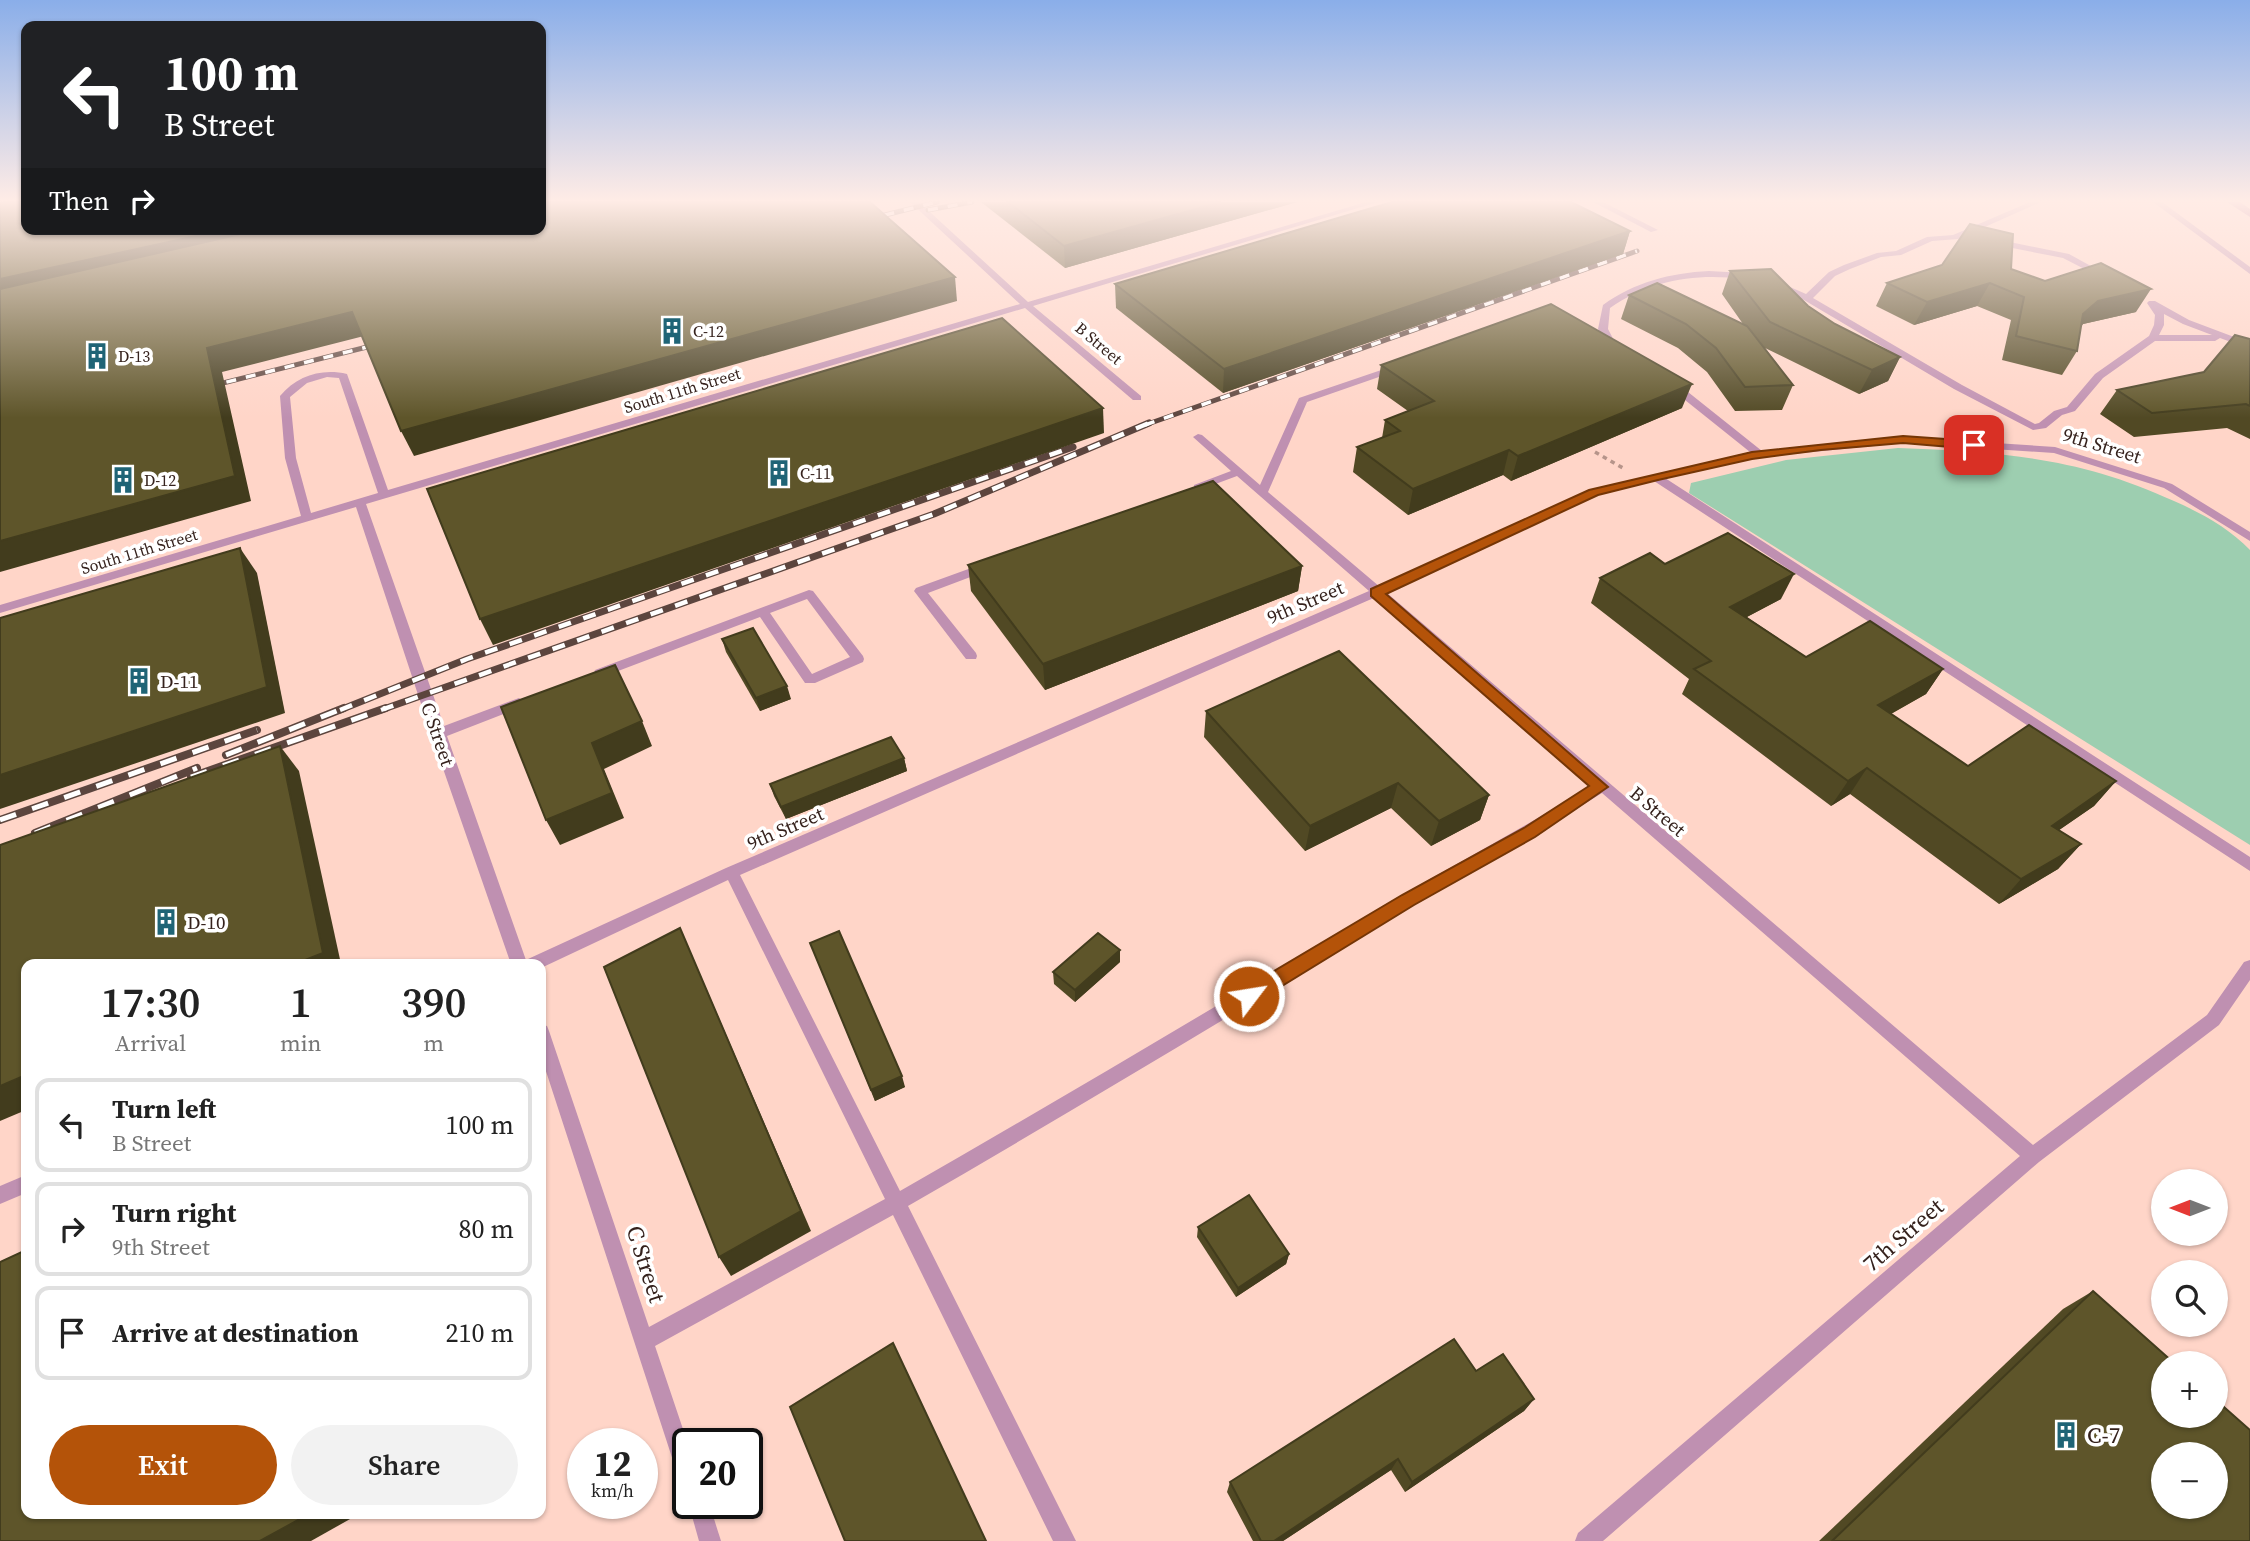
<!DOCTYPE html>
<meta charset="utf-8">
<style>
:root{--surface:#fff;--page:#f2f2f2;--text:#222;--muted:#767676;--line:#e0e0e0;--accent:#b45309}
body{margin:0;font-family:"Source Serif 4",serif;background:var(--page);color:var(--text);height:100vh;display:flex;flex-direction:column;font-size:26px;white-space:nowrap}
*{box-sizing:border-box;margin:0}
p{font-size:23px;color:var(--muted)}
.icon{flex:none;width:38px;height:38px;fill:none;stroke:currentColor;stroke-width:2;stroke-linecap:round;stroke-linejoin:round}
.map{position:relative;flex:1;overflow:hidden}
.details{position:absolute;left:21px;top:959px;width:525px;height:560px;display:flex;flex-direction:column;background:var(--surface);border-radius:14px;box-shadow:0 2px 5px #0004}
.details>*{flex:none}
.guide{position:absolute;left:21px;top:21px;width:525px;height:214px;border-radius:14px;box-shadow:0 2px 5px #0004;background:#202124;color:#fff;overflow:hidden}
.needle{width:46px;rotate:270deg}
.buttons{position:absolute;left:2151px;top:1169px;display:grid;gap:14px}
.buttons a{display:grid;place-items:center;width:77px;height:77px;border-radius:50%;background:var(--surface);box-shadow:0 2px 5px #0004;font-size:35px}
.speed{position:absolute;left:567px;top:1428px;display:flex;gap:14px;font-size:35px;font-weight:700;text-align:center}
.speed>*{display:grid;place-content:center;width:91px;height:91px;border-radius:50%;background:var(--surface);box-shadow:0 2px 5px #0004;line-height:1}
.speed small{font-size:18px;font-weight:400}
.speed .limit{border:4px solid #111;border-radius:10px;background:#fff;color:#111}
.pin{position:absolute;display:grid;place-items:center;width:60px;height:60px;color:#fff;margin:-30px;border-radius:14px;box-shadow:0 4px 10px #0006}
.me{position:absolute;width:77px;margin:-38px;rotate:59deg;stroke-linejoin:round;filter:drop-shadow(0 0 5px #0008)}
.turn{display:flex;align-items:center;gap:24px;height:147px;padding:0 28px;font-size:32px}
.turn .icon{width:91px;height:91px;stroke-width:2.5}
.turn b{display:block;font-size:49px;line-height:60px}
.then{display:flex;align-items:center;height:66px;padding:0 28px;background:#0003;gap:14px;font-size:26px}
.eta{display:flex;justify-content:space-evenly;align-items:center;height:119px;text-align:center}
.eta b{font-size:42px;font-weight:600;line-height:49px}
.action{display:flex;gap:14px;margin-top:auto;padding:14px 28px}
.action a{flex:1;height:80px;border-radius:42px;background:var(--accent);color:#fff;font-size:28px;font-weight:600;line-height:80px;text-align:center}
.action a+a{background:var(--page);color:var(--text)}
ul{padding:0;list-style:none}
li{display:flex;align-items:center;gap:21px;height:94px;margin:0 14px 10px;padding:0 14px;border:4px solid var(--line);border-radius:14px}
li div{flex:1}
li b{display:block;font-size:26px}
li em{font-style:normal}
.map>svg:first-child{display:block}
</style>
<div class="map">
<svg width="2250" height="1541" viewBox="0 0 2250 1541">
<rect width="100%" height="100%" fill="#ffd5c8"/>
<path fill="#9dceb0" d="M1898 448C2001 452 2079 457 2174 501 2201 513 2229 528 2250 550V845L1689 493 1691 483 1786 460Z"/>
<g fill="none" stroke-linecap="round" stroke-linejoin="round">
<polyline stroke="#b6948a" stroke-width="3.5" stroke-dasharray="4.5 4.5" stroke-linecap="butt" points="1595,452 1623,468"/>
<g fill="#bf90b1" fill-rule="evenodd">
<path d="M910 202H919L1028 302 1366 202H1378L1033 306 1141 396V400H1133L1025 308 366 504 444 726 519 698 526 703 524 706 447 736 527 963 528 959 726 868 1369 591 1237 476 1202 489H1194V485L1231 471 1193 437 1198 434 1202 435 1260 485 1299 398 1396 365 1399 366V370L1307 402 1268 492 1380 587 1590 491 1750 452 1680 396 1666 388 1671 385 1688 392 1762 451 1903 437 2055 447 2172 484 2250 532V541L2164 488 2054 453 1903 443 1752 458 1665 478 2250 857V871L1654 481 1598 495 1387 593 2033 1145 2207 1015 2244 962 2250 960V980L2219 1025 2039 1162 1603 1541H1575L1578 1533 2020 1156 1602 793C1539 833 1473 868 1410 907 1243 1008 1076 1109 908 1206L1076 1541H1053L893 1215 655 1346 688 1444V1485L680 1482 541 1056V1024L547 1026 549 1031 649 1327 885 1199 728 880 541 968V964H511L431 734 356 507 0 613V605L301 516 285 458 280 396C297 376 321 368 347 374L388 490 1020 304ZM327 377 339 378 378 493 311 513 296 458 290 397 307 383ZM1376 597 1592 785C1529 825 1464 859 1399 897 1233 996 1068 1095 900 1191L740 875Z"/>
<polygon points="1593,202 1603,202 1658,230 1651,232"/>
<path d="M2030 202H2041L1958 239 1932 241 1901 255 1881 257 1850 269 1835 276 1813 298 1962 385 2035 424 2039 423 2054 411 2067 407 2095 374 2149 336 2154 325 2155 315 2147 303 2149 301H2155L2189 320 2250 343V349L2220 338 2215 341H2155L2103 378 2075 411 2062 415 2046 428 2033 430 1954 389 1804 300 1774 285 1781 283 1806 294 1829 272 1844 265 1877 253 1896 251 1927 237 1953 235ZM2164 314 2183 324 2212 335H2159L2164 325Z"/>
<polygon points="2153,202 2162,202 2250,267 2250,274"/>
<polygon points="1995,239 2069,254 2109,276 2102,278 2063,258 1992,244 1991,242"/>
<path d="M1709 271 1745 273 1749 276 1745 279C1697 273 1651 279 1610 308L1608 329 1619 350 1611 352 1598 329 1603 305C1635 282 1670 273 1709 271Z"/>
<polygon points="985,563 991,567 989,570 928,593 976,653 977,656 976,659 966,659 914,591 916,588"/>
<path d="M809 590 813 591 863 656 864 659 863 662 815 683H805L760 617 605 676H595L594 673 595 670ZM807 599 850 657 812 674 770 613Z"/>
<polygon points="26,1175 26,1193 0,1204 0,1186"/>
<polygon points="688,1502 709,1503 721,1541 699,1541"/>
</g>
<polygon fill="#9d4a88" fill-rule="evenodd" points="2227,202 2240,202 2250,209 2250,217"/>
<defs>
<g id="rail-far2">
<polyline points="928,210 972,202"/>
<polyline points="865,220 937,202"/>
<polyline points="207,387 387,342"/>
<polyline points="1145,425 1637,251"/>
</g>
<g id="rail-far1">
<polyline points="340,710 467,659 1073,447"/>
<polyline points="381,710 934,514 1149,423"/>
</g>
<g id="rail">
<polyline points="226,755 344,708"/>
<polyline points="191,777 386,708"/>
<polyline points="0,820 257,730"/>
<polyline points="35,833 197,768"/>
</g>
</defs>
<use href="#rail-far2" stroke="#5c453e" stroke-width="5"/>
<use href="#rail-far1" stroke="#5c453e" stroke-width="7"/>
<use href="#rail" stroke="#5c453e" stroke-width="8"/>
<use href="#rail-far2" stroke="#fff" stroke-width="3.5" stroke-dasharray="10" stroke-linecap="butt"/>
<use href="#rail-far1" stroke="#fff" stroke-width="4.5" stroke-dasharray="13" stroke-linecap="butt"/>
<use href="#rail" stroke="#fff" stroke-width="5" stroke-dasharray="17" stroke-linecap="butt"/>
</g>
<g fill="#514924">
<polygon points="981,202 1297,202 1065,268"/>
<polygon points="1630,231 1623,254 1223,393 1116,308 1115,284"/>
<polygon points="2011,269 2136,312 2083,324 2081,327 2077,351 2062,375 2002,360 2011,320 1977,306 1914,325 1876,306 1887,283"/>
<polygon points="1730,271 1808,306 1835,324 1900,357 1888,381 1859,394 1765,348 1793,385 1782,410 1735,411 1707,372 1678,348 1621,319 1629,295 1743,324 1722,294"/>
<polygon points="2250,339 2250,439 2227,428 2134,437 2100,414 2117,390 2204,372"/>
<polygon points="1381,365 1682,408 1511,481 1503,475 1408,515 1353,472 1357,447 1382,438 1385,420 1408,411 1377,389"/>
<polygon points="1665,564 1781,599 1747,617 1806,657 1943,669 1926,694 1891,714 1968,766 2116,781 2094,806 2059,830 2081,844 2058,869 1999,904 1850,794 1831,806 1682,694 1689,679 1591,603 1600,578"/>
<polygon points="968,565 1302,566 1298,591 1045,690 971,591"/>
<polygon points="722,639 791,699 760,711 726,652"/>
<polygon points="1206,711 1489,795 1480,820 1431,846 1391,808 1305,851 1204,737"/>
<polygon points="904,758 907,771 786,819 774,796 770,784"/>
<polygon points="810,943 905,1087 875,1101"/>
<polygon points="1120,962 1075,1002 1054,984 1053,972"/>
<polygon points="1198,1227 1289,1254 1286,1264 1236,1297 1197,1237"/>
<polygon points="2093,1291 2250,1541 1819,1541 2063,1309"/>
<polygon points="1476,1371 1534,1399 1524,1411 1405,1492 1391,1470 1283,1541 1253,1541 1227,1492 1230,1482"/>
</g>
<g fill="#423c1d">
<polygon points="1221,202 1297,202 1065,268 1064,246"/>
<polygon points="228,229 342,229 0,306 0,279"/>
<polygon points="1630,231 1623,254 1223,393 1224,369"/>
<polygon points="955,277 957,301 414,456 401,431"/>
<polygon points="1990,283 1977,306 1914,325 1927,302"/>
<polygon points="2151,289 2136,312 2083,324 2068,338 2083,314 2098,301"/>
<polygon points="352,312 364,336 222,372 251,501 0,572 0,541 207,348"/>
<polygon points="1900,357 1888,381 1859,394 1872,370"/>
<polygon points="1692,384 1682,408 1511,481 1518,456"/>
<polygon points="1103,408 1104,433 493,645 480,619"/>
<polygon points="1509,450 1503,475 1408,515 1413,489"/>
<polygon points="240,548 257,573 285,713 0,809 0,775"/>
<polygon points="1302,566 1298,591 1045,690 1043,664"/>
<polygon points="1794,574 1781,599 1718,632 1730,607"/>
<polygon points="1943,669 1926,694 1862,730 1878,705"/>
<polygon points="787,686 791,699 760,711 756,698"/>
<polygon points="642,721 652,746 604,769 624,818 560,845 546,820 592,743"/>
<polygon points="280,746 299,771 341,964 295,964"/>
<polygon points="904,758 907,771 786,819 781,807"/>
<polygon points="1867,768 1850,794 1831,806 1848,781"/>
<polygon points="2116,781 2094,806 2030,850 2052,826"/>
<polygon points="1398,783 1391,808 1305,851 1310,826"/>
<polygon points="1489,795 1480,820 1431,846 1439,821"/>
<polygon points="2081,844 2058,869 1999,904 2021,879"/>
<polygon points="680,928 811,1231 731,1276 719,1257"/>
<polygon points="1120,950 1120,962 1075,1002 1075,990"/>
<polygon points="26,1075 26,1110 0,1121 0,1086"/>
<polygon points="902,1076 905,1087 875,1101 871,1090"/>
<polygon points="1289,1254 1286,1264 1236,1297 1238,1288"/>
<polygon points="1534,1399 1524,1411 1405,1492 1412,1482"/>
<polygon points="1398,1459 1391,1470 1283,1541 1274,1541"/>
<polygon points="309,1514 359,1514 311,1541 260,1541"/>
</g>
<g fill="#5e552a" stroke="#423c1d" stroke-width="2" fill-rule="evenodd">
<polygon points="4,202 26,202 26,229 228,229 0,279 0,203"/>
<polygon points="541,202 870,202 955,277 401,431 352,312 207,348 235,476 0,541 0,289 263,229 541,229"/>
<polygon points="1008,202 1221,202 1064,246"/>
<polygon points="1392,202 1571,202 1630,231 1224,369 1115,284"/>
<polygon points="1970,224 2013,234 2011,269 2045,281 2101,263 2151,289 2098,301 2083,314 2077,351 2016,336 2024,297 1990,283 1927,302 1887,283 1942,265"/>
<polygon points="1771,269 1808,306 1835,324 1900,357 1872,370 1770,322 1730,271"/>
<polygon points="1657,283 1747,326 1793,385 1745,387 1716,348 1686,324 1629,295"/>
<polygon points="1551,304 1692,384 1518,456 1509,450 1413,489 1357,447 1400,431 1385,420 1434,401 1381,365"/>
<polygon points="1002,318 1103,408 480,619 427,489"/>
<polygon points="2235,335 2250,339 2250,406 2246,404 2152,413 2117,390 2204,372"/>
<polygon points="1213,481 1302,566 1043,664 968,565"/>
<polygon points="1728,533 1794,574 1730,607 1806,657 1870,621 1943,669 1878,705 1968,766 2029,725 2116,781 2052,826 2081,844 2021,879 1867,768 1848,781 1694,669 1711,661 1600,578 1650,553 1665,564"/>
<polygon points="240,548 267,687 0,775 0,618"/>
<polygon points="753,628 787,686 756,698 722,639"/>
<polygon points="1339,651 1489,795 1439,821 1398,783 1310,826 1206,711"/>
<polygon points="615,665 642,721 592,743 612,793 546,820 501,707"/>
<polygon points="891,737 904,758 781,807 770,784"/>
<polygon points="280,746 323,953 295,964 26,964 26,1075 0,1086 0,845"/>
<polygon points="680,928 801,1211 719,1257 604,967"/>
<polygon points="839,931 902,1076 871,1090 810,943"/>
<polygon points="1098,933 1120,950 1075,990 1053,972"/>
<polygon points="1249,1195 1289,1254 1238,1288 1198,1227"/>
<polygon points="26,1250 26,1514 309,1514 260,1541 0,1541 0,1262"/>
<path d="M2093 1291 2174 1363H2163V1416H2216V1400L2250 1430V1541H1832ZM2163 1454H2216V1507H2163Z"/>
<polygon points="1454,1339 1476,1371 1503,1354 1534,1399 1412,1482 1398,1459 1274,1541 1261,1541 1230,1482"/>
<polygon points="893,1343 986,1541 845,1541 790,1407"/>
</g>
<linearGradient id="sky" x2="0" y2="1"><stop stop-color="#8aaee9"/><stop offset="0.48" stop-color="#ffece6"/><stop offset="1" stop-color="#ffece6" stop-opacity="0"/></linearGradient>
<rect width="2250" height="418" fill="url(#sky)"/>
<polygon fill="#b45309" stroke="#753606" stroke-width="2" points="1903,436 1974,441 1980,445 1974,449 1903,443 1821,450 1752,459 1658,480 1598,495 1386,594 1608,787 1535,837 1414,905 1256,1002 1242,1002 1240,996 1242,990 1402,895 1524,828 1589,786 1371,596 1371,589 1589,490 1752,452"/>
<defs>
<symbol id="building-bare" viewBox="-9 -9 18 18"><path d="M-4-6H4V6H1V3H-1V6H-4ZM-2.5-4.3h1.7v1.8h-1.7ZM.8-4.3h1.7v1.8H.8ZM-2.5-1h1.7V.8h-1.7ZM.8-1h1.7V.8H.8Z" fill="#1f6476" stroke="#fff" stroke-width="2.5" paint-order="stroke"/></symbol>
</defs>
<g fill-rule="evenodd">
<use href="#building-bare" x="653" y="312" width="38" height="38"/>
<use href="#building-bare" x="78" y="337" width="38" height="38"/>
<use href="#building-bare" x="760" y="454" width="38" height="38"/>
<use href="#building-bare" x="104" y="461" width="38" height="38"/>
<use href="#building-bare" x="120" y="662" width="38" height="38"/>
<use href="#building-bare" x="147" y="903" width="38" height="38"/>
<use href="#building-bare" x="2047" y="1416" width="38" height="38"/>
</g>
<g text-anchor="middle" stroke-width="7" stroke-linejoin="round" paint-order="stroke">
<g font-size="16" fill="#35221d" stroke="#fff" text-anchor="start">
<text x="693" y="337">C-12</text>
<text x="118" y="362">D-13</text>
<text x="800" y="479">C-11</text>
<text x="144" y="486">D-12</text>
</g>
<g font-size="16" fill="#35221d" stroke="#fff">
<text transform="translate(1099 343) rotate(40)" y="6">B Street</text>
<text transform="translate(682 390) rotate(-17)" y="6">South 11th Street</text>
<text transform="translate(139 551) rotate(-17)" y="6">South 11th Street</text>
</g>
<g font-size="19" fill="#35221d" stroke="#fff">
<text transform="translate(2102 445) rotate(17)" y="7">9th Street</text>
<text transform="translate(1305 602) rotate(-23)" y="7">9th Street</text>
<text transform="translate(438 734) rotate(71)" y="7">C Street</text>
<text transform="translate(1658 811) rotate(40)" y="7">B Street</text>
<text transform="translate(785 828) rotate(-23)" y="7">9th Street</text>
</g>
<g font-size="19" fill="#35221d" stroke="#fff" text-anchor="start">
<text x="160" y="688">D-11</text>
<text x="187" y="929">D-10</text>
</g>
<g font-size="23" fill="#35221d" stroke="#fff">
<text transform="translate(1903 1235) rotate(-41)" y="8">7th Street</text>
<text transform="translate(646 1264) rotate(72)" y="8">C Street</text>
</g>
<g font-size="23" fill="#35221d" stroke="#fff" text-anchor="start">
<text x="2087" y="1443">C-7</text>
</g>
</g>
</svg>
<div class="buttons">
<a><svg class="needle" viewBox="-14 -14 28 28"><path d="M0-13l5 13h-10z" fill="#e53935"/><path d="M0 13l5-13h-10z" fill="#767676"/></svg></a>
<a><svg class="icon" aria-label="search" viewBox="0 0 24 24"><circle cx="10" cy="10" r="6"/><path d="M15 15l6 6"/></svg></a>
<a>+</a>
<a>−</a>
</div>
<div class="speed"><div>12<small>km/h</small></div><div class="limit">20</div></div>
<div class="pin" style="left:1974px;top:445px;background:#d93025"><svg class="icon" aria-label="arrive" viewBox="0 0 24 24"><path d="M6 21V4h12l-3 4 3 4H6"/></svg></div>
<svg class="me" style="left:1249px;top:996px" viewBox="-20 -20 40 40"><circle r="17" fill="#b45309" stroke="#fff" stroke-width="3"/><path d="M0-11L8 9 0 5-8 9z" fill="#fff"/></svg>
<div class="guide">
<div class="turn"><svg class="icon" aria-label="left" viewBox="0 0 24 24"><path d="M17 20v-9H6M10 6l-5 5 5 5"/></svg><div><b>100 m</b>B Street</div></div>
<div class="then">Then<svg class="icon" aria-label="right" viewBox="0 0 24 24"><path d="M7 20v-9h11M14 6l5 5-5 5"/></svg></div>
</div>
<section class="details">
<div class="eta">
<div><b>17:30</b><p>Arrival</p></div>
<div><b>1</b><p>min</p></div>
<div><b>390</b><p>m</p></div>
</div>
<ul>
<li><svg class="icon" aria-label="left" viewBox="0 0 24 24"><path d="M17 20v-9H6M10 6l-5 5 5 5"/></svg><div><b>Turn left</b><p>B Street</p></div><em>100 m</em></li>
<li><svg class="icon" aria-label="right" viewBox="0 0 24 24"><path d="M7 20v-9h11M14 6l5 5-5 5"/></svg><div><b>Turn right</b><p>9th Street</p></div><em>80 m</em></li>
<li><svg class="icon" aria-label="arrive" viewBox="0 0 24 24"><path d="M6 21V4h12l-3 4 3 4H6"/></svg><div><b>Arrive at destination</b></div><em>210 m</em></li>
</ul>
<div class="action"><a>Exit</a><a>Share</a></div>
</section>
</div>
